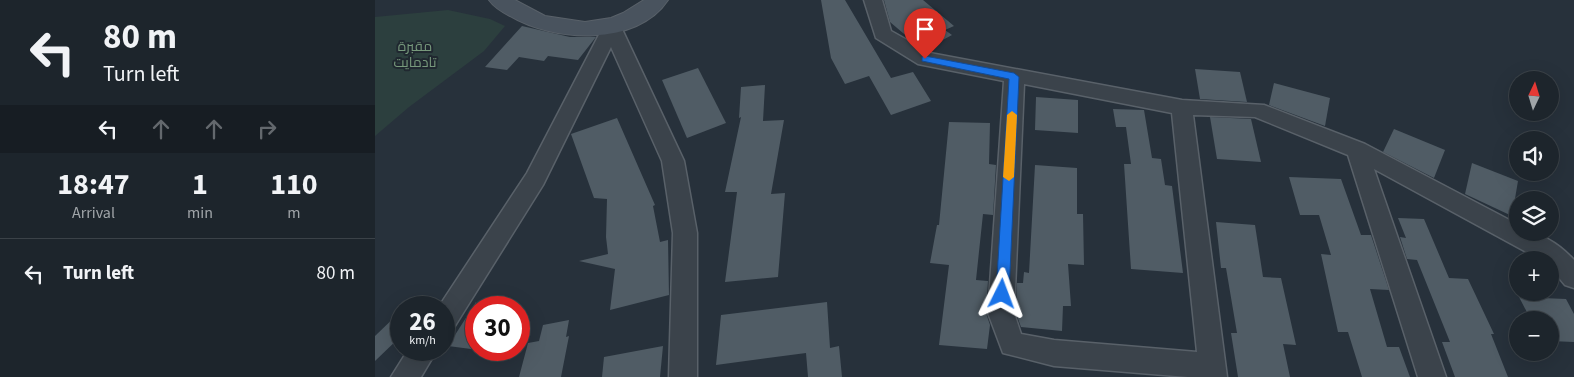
<!DOCTYPE html>
<meta charset="utf-8">
<style>
:root{--surface:#1d252c;--page:#252d34;--text:#f1f3f6;--muted:#a0a5a9;--line:#3b4248}
body{margin:0;font-family:"Source Sans 3",Cairo,sans-serif;background:var(--page);color:var(--text);height:100vh;display:flex;flex-direction:column;font-size:19px;white-space:nowrap}
*{box-sizing:border-box;margin:0}
p{font-size:16px;color:var(--muted)}
.icon{flex:none;width:28px;height:28px;fill:none;stroke:currentColor;stroke-width:2;stroke-linecap:round;stroke-linejoin:round}
.map{position:relative;flex:1;overflow:hidden}
.side{display:flex;flex-direction:column;background:var(--surface);width:375px}
.side>*{flex:none}
.hud{background:#1d252c;color:var(--text);overflow:hidden}
.needle{width:32px;rotate:4deg}
.fabs{position:absolute;left:1134px;top:71px;display:grid;gap:10px}
.fabs a{display:grid;place-items:center;width:50px;height:50px;border-radius:50%;background:var(--surface);box-shadow:0 5px 20px #0002,0 0 0 1px var(--line);font-size:25px}
.speed{position:absolute;left:15px;top:296px;display:flex;gap:10px;font-size:25px;font-weight:700;text-align:center}
.speed>*{display:grid;place-content:center;width:65px;height:65px;border-radius:50%;background:var(--surface);box-shadow:0 5px 20px #0002,0 0 0 1px var(--line);line-height:1}
.speed small{font-size:12px;font-weight:400}
.speed .limit{border:8px solid #d22;background:#fff;color:#111}
.pin{position:absolute;display:grid;place-items:center;width:42px;height:42px;color:#fff;margin:-51px -21px;border-radius:50% 50% 50% 0;rotate:-45deg;box-shadow:0 0 5px #0007}
.pin .icon{rotate:45deg}
.me{position:absolute;width:55px;margin:-28px;rotate:3deg;stroke-linejoin:round;filter:drop-shadow(0 0 4px #0008)}
.turn{display:flex;align-items:center;gap:18px;height:105px;padding:0 20px;font-size:22px}
.turn .icon{width:65px;height:65px;stroke-width:2.5}
.turn b{display:block;font-size:35px;line-height:42px}
.lanes{display:flex;align-items:center;height:48px;padding:0 20px;background:#0003;justify-content:center;gap:25px;direction:ltr}
.lanes .off{opacity:.35}
.eta{display:flex;justify-content:space-evenly;align-items:center;height:85px;text-align:center}
.eta b{font-size:30px;font-weight:700;line-height:35px}
ul{padding:0;list-style:none}
li{display:flex;align-items:center;gap:15px;height:70px;padding:0 20px;border-top:1px solid var(--line)}
li div{flex:1}
li b{display:block;font-size:19px}
li em{font-style:normal}
main{display:flex;flex:1;min-height:0}
.map>svg:first-child{display:block}
</style>
<main>
<section class="side">
<div class="hud">
<div class="turn"><svg class="icon" aria-label="left" viewBox="0 0 24 24"><path d="M17 20v-9H6M10 6l-5 5 5 5"/></svg><div><b>80 m</b>Turn left</div></div>
<div class="lanes"><svg class="icon" aria-label="left" viewBox="0 0 24 24"><path d="M17 20v-9H6M10 6l-5 5 5 5"/></svg><svg class="icon off" aria-label="ahead" viewBox="0 0 24 24"><path d="M12 20V5M6 11l6-6 6 6"/></svg><svg class="icon off" aria-label="ahead" viewBox="0 0 24 24"><path d="M12 20V5M6 11l6-6 6 6"/></svg><svg class="icon off" aria-label="right" viewBox="0 0 24 24"><path d="M7 20v-9h11M14 6l5 5-5 5"/></svg></div>
</div>
<div class="eta">
<div><b>18:47</b><p>Arrival</p></div>
<div><b>1</b><p>min</p></div>
<div><b>110</b><p>m</p></div>
</div>
<ul>
<li><svg class="icon" aria-label="left" viewBox="0 0 24 24"><path d="M17 20v-9H6M10 6l-5 5 5 5"/></svg><div><b>Turn left</b></div><em>80 m</em></li>
</ul>
</section>
<div class="map">
<svg width="1199" height="377" viewBox="0 0 1199 377">
<rect width="100%" height="100%" fill="#27313b"/>
<polygon fill="#2c3f3e" points="73,10 115,19 130,26 109,51 34,107 0,136 0,17"/>
<g fill="#505c65">
<polygon points="446,0 470,0 516,78 538,72 556,101 516,115 494,76 470,84 456,58"/>
<polygon points="509,0 548,0 579,26 570,30 577,35 551,49 535,39 515,22"/>
<polygon points="147,26 195,37 221,37 203,60 173,56 169,61 144,57 132,70 110,67"/>
<polygon points="323,68 351,123 312,138 287,80"/>
<polygon points="820,69 865,72 872,102 825,99"/>
<polygon points="899,83 955,98 950,126 894,105"/>
<polygon points="390,85 388,121 409,120 396,194 410,193 403,277 350,282 362,192 350,192 366,117 364,118 366,87"/>
<polygon points="661,97 703,100 703,133 660,130"/>
<polygon points="738,109 769,110 777,158 786,159 790,185 797,186 808,273 756,269 749,164 756,164 751,127 741,127"/>
<polygon points="835,117 876,119 886,162 842,159"/>
<polygon points="242,118 280,205 278,206 285,242 293,240 294,295 235,310 240,269 204,261 233,254 231,237 232,199 219,198 196,134"/>
<polygon points="574,122 615,123 614,164 621,165 618,215 608,214 601,280 613,281 611,313 615,325 612,349 564,345 574,265 555,263 562,225 564,225"/>
<polygon points="1019,129 1070,150 1059,178 1008,152"/>
<polygon points="1097,163 1143,181 1137,216 1090,194"/>
<polygon points="660,165 702,168 702,214 708,214 709,265 693,264 696,306 688,306 687,331 646,327 641,313 642,283 648,283 649,272 654,273"/>
<polygon points="914,177 966,179 986,235 996,235 1014,290 995,289 1012,347 1024,347 1035,377 987,377 973,332 963,332 946,254 956,255 944,215 925,215"/>
<polygon points="1023,218 1049,219 1074,278 1093,279 1119,334 1116,334 1133,377 1080,377 1067,342 1075,342 1042,260 1032,259 1025,237 1031,238"/>
<polygon points="841,222 880,225 888,277 906,278 921,345 908,344 915,377 863,377 856,333 862,333 851,268 846,268"/>
<polygon points="1144,297 1191,299 1199,314 1199,342 1175,341 1175,320 1156,320"/>
<polygon points="101,302 101,340 96,349 73,346"/>
<polygon points="452,302 455,348 464,346 467,377 433,377 431,353 341,365 346,315"/>
<polygon points="26,311 26,336 0,361 0,336"/>
<polygon points="194,320 191,337 194,336 186,377 144,377 153,343 164,341 168,325"/>
<polygon points="288,346 285,377 227,377 229,357"/>
</g>
<g fill="none" stroke-linecap="round" stroke-linejoin="round">
<defs>
<g id="street">
<path d="M489 0H507L516 31 555 53 807 100 889 105 990 144 1142 224V232C1166 232 1183 243 1199 260V288L1190 285 1175 267V260H1166L999 169 1071 377H1043L973 155 880 117 818 115 852 377H813L679 366 628 353 613 313 629 81 543 64 501 38ZM649 84 797 113 822 352 679 340 646 334 639 313Z"/>
<polygon points="237,21 243,23 246,27 309,161 322,233 322,377 294,377 298,233 287,161 236,47 168,185 78,329 69,333 69,308 63,308 152,173 228,27 231,23"/>
<polygon points="33,350 62,350 46,377 16,377"/>
</g>
<path id="secondary" d="M114 0H140L170 16 210 22 236 18 248 13 269 0H293C262 47 178 42 135 16 127 12 119 7 114 0Z"/>
</defs>
<use href="#street" stroke="#596169" stroke-width="3"/>
<use href="#secondary" stroke="#596169" stroke-width="2"/>
<use href="#street" fill="#3b434b" fill-rule="evenodd"/>
<use href="#secondary" fill="#49535e" fill-rule="evenodd"/>
</g>
<polygon fill="#1a73e8" stroke="#114b97" points="550,56 639,73 644,77 634,294 632,298 627,299 623,298 621,294 634,79 547,61 547,57"/>
<polygon fill="#f59e0b" points="637,111 642,115 639,177 634,181 628,177 632,115"/>
<g text-anchor="middle" stroke-width="4" stroke-linejoin="round" paint-order="stroke">
<g font-size="14" fill="#77997c" stroke="#202830">
<text x="40" y="51">مقبرة<tspan x="40" dy="16">تادمايت</tspan></text>
</g>
</g>
</svg>
<div class="fabs">
<a><svg class="needle" viewBox="-14 -14 28 28"><path d="M0-13l5 13h-10z" fill="#e53935"/><path d="M0 13l5-13h-10z" fill="#a0a5a9"/></svg></a>
<a><svg class="icon" aria-label="sound" viewBox="0 0 24 24"><path d="M4 9h4l5-4v14l-5-4H4zM17 9q2 3 0 6"/></svg></a>
<a><svg class="icon" aria-label="layers" viewBox="0 0 24 24"><path d="M12 4l9 5-9 5-9-5zM3 14l9 5 9-5"/></svg></a>
<a>+</a>
<a>−</a>
</div>
<div class="speed"><div>26<small>km/h</small></div><div class="limit">30</div></div>
<div class="pin" style="left:550px;top:59px;background:#d93025"><svg class="icon" aria-label="arrive" viewBox="0 0 24 24"><path d="M6 21V4h12l-3 4 3 4H6"/></svg></div>
<svg class="me" style="left:627px;top:294px" viewBox="-20 -20 40 40"><path d="M0-17L14 15 0 8-14 15z" fill="#1a73e8" stroke="#fff" stroke-width="4"/></svg>
</div>
</main>
